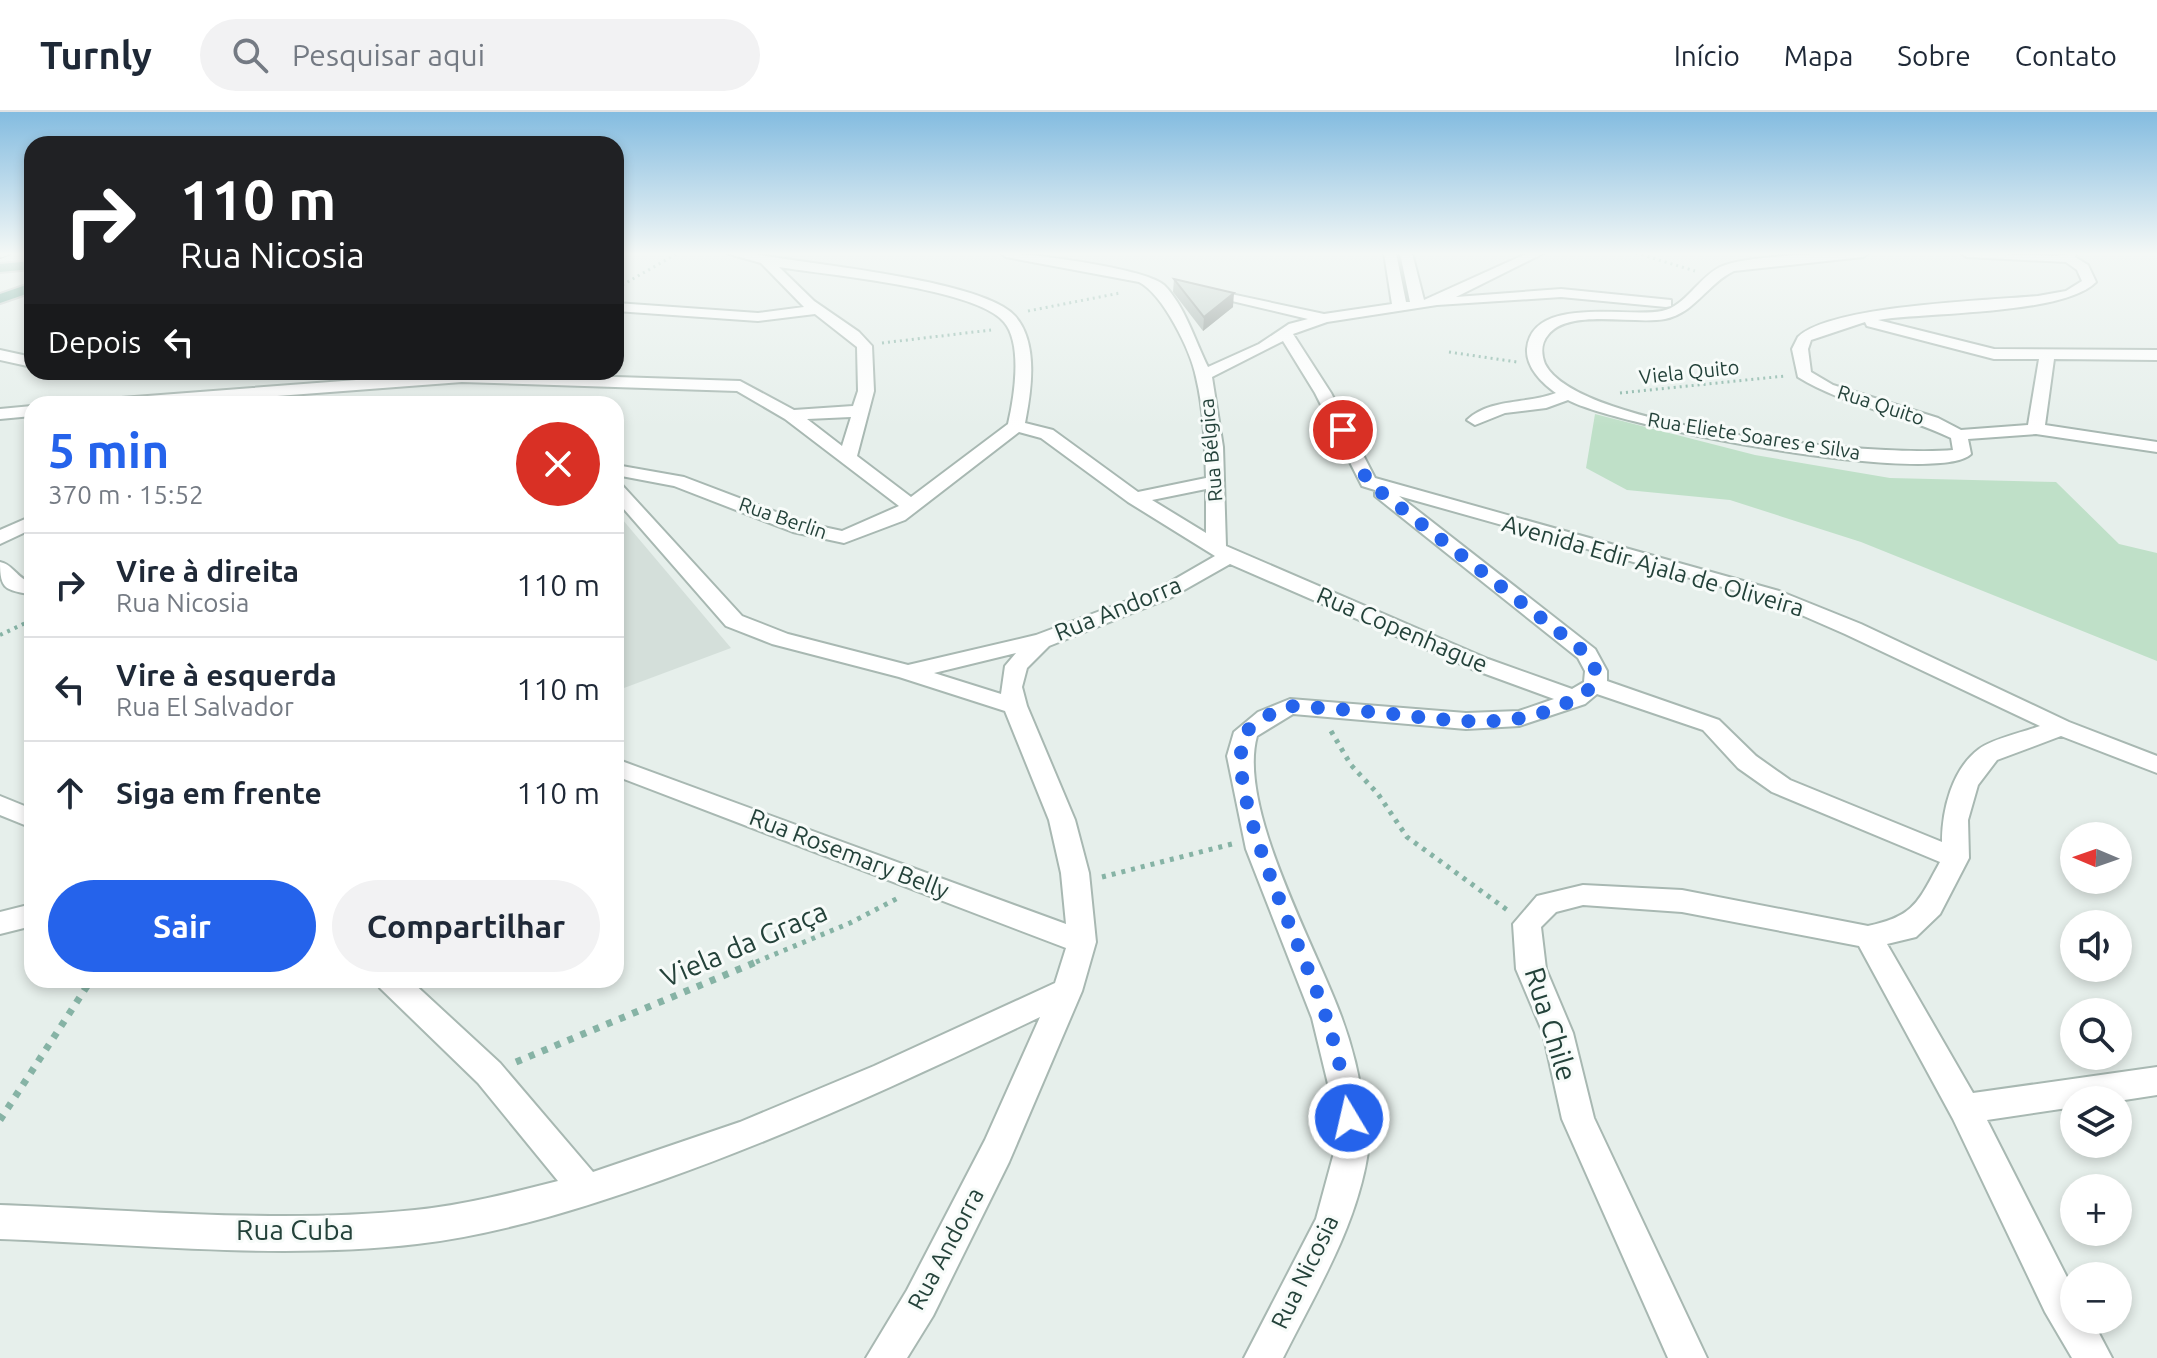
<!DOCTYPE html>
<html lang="pt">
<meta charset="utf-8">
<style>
:root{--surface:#fff;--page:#f2f2f3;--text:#1f2937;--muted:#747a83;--line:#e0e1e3;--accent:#2563eb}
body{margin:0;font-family:Ubuntu,sans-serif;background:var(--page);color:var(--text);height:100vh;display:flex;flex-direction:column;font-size:30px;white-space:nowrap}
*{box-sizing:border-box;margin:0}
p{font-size:26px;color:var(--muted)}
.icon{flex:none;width:44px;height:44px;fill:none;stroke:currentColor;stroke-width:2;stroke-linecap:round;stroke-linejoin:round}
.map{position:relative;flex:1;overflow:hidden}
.sheet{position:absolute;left:24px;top:284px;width:600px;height:592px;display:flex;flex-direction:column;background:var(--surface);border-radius:24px;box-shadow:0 4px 12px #0003}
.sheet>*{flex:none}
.hud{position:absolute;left:24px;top:24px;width:600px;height:244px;border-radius:24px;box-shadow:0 4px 12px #0003;background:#202124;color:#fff;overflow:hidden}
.needle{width:52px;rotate:272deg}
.buttons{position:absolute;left:2060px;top:710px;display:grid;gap:16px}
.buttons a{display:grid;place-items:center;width:72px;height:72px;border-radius:50%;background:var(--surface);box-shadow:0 4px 12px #0003;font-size:40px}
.pin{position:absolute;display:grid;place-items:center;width:68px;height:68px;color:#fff;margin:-34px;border:4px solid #fff;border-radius:50%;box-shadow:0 2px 8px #0007}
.me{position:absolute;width:88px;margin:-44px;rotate:351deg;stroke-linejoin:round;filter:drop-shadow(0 0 6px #0008)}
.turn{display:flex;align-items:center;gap:28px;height:168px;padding:0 24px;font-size:36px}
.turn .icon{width:104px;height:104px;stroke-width:2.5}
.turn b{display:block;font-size:56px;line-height:68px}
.then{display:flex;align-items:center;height:76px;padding:0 24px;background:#0003;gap:16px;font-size:30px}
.round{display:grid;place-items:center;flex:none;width:84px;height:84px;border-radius:42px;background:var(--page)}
.headline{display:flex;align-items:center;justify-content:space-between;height:136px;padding:0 24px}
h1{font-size:48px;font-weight:700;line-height:60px;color:var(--accent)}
.button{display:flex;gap:16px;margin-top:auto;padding:16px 24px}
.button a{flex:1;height:92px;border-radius:48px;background:var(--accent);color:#fff;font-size:32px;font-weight:700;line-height:92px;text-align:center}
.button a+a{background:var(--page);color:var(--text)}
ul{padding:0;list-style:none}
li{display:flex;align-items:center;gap:24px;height:104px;padding:0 24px;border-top:2px solid var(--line)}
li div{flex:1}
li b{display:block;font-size:30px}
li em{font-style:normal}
header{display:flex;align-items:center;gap:48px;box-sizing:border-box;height:112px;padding:0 40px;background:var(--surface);border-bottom:2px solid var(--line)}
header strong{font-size:38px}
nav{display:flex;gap:44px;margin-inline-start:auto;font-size:28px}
.search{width:560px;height:72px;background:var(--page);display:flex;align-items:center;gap:20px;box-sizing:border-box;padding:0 28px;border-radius:44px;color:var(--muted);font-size:30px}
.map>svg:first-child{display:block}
</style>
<header>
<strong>Turnly</strong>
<div class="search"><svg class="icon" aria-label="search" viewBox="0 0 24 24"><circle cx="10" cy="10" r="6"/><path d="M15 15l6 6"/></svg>Pesquisar aqui</div>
<nav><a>Início</a><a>Mapa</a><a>Sobre</a><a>Contato</a></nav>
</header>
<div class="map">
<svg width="2157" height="1246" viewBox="0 0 2157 1246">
<rect width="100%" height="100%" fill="#e6efeb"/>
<polygon fill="#d4dfda" points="616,403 622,407 731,536 616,579"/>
<polygon fill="#bfe0c8" points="1595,302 1755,343 1890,366 2056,370 2119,432 2157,441 2157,549 1861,430 1730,388 1627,378 1586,356"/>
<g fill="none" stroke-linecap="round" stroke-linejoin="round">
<defs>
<g id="minor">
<path d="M726 141H748C804 152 982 167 1015 204 1039 231 1031 280 1025 311L1053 318 1138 380 1206 366C1205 333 1204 298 1196 265 1191 239 1163 182 1139 170L1006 145 1000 141C1028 141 1145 156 1164 173 1185 194 1195 229 1208 255L1259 232 1289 212 1308 207 1198 181V175L1324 202 1392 192 1384 141H1396L1406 190H1410L1400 141H1412L1424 188 1528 141H1544L1456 185 1561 177 1671 188V194L1666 195 1561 185 1437 193 1327 210 1293 222 1331 281 1375 366 1779 479 1861 512 2069 610 2157 644V661L2061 624 1997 648 1978 673 1968 708 1969 746 1940 802 1916 825 1887 832 1973 981 2157 955V983L2118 989 2074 988V995L1987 1008 2074 1179V1208H2092L2112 1246H2072L2045 1200 1953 1007 1859 834 1682 800 1583 793 1556 800 1541 815 1546 857 1573 921 1594 1006 1707 1246H1668L1562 1007 1543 921 1516 857 1513 812 1537 784 1583 773 1682 778 1868 814C1915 804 1918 790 1940 750L1772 680 1738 656 1703 618 1597 582 1585 592 1519 614 1466 617 1293 602 1257 624C1237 695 1315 833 1341 904 1352 933 1360 966 1364 998 1365 1011 1370 1027 1368 1040 1357 1114 1316 1180 1283 1246H1244L1316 1107 1335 1037 1329 976 1312 906 1246 737 1227 644 1234 620 1258 600 1290 587 1466 601 1519 599 1554 587 1472 557 1230 452 1170 486 1049 534 1027 556 1022 575 1027 594 1075 708 1089 761 1096 830 1082 879 1009 1050 933 1204 907 1246H866L907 1178 985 1028 1040 905C916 964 792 1022 662 1068 583 1096 501 1122 417 1132 279 1148 138 1132 0 1127V1093C138 1098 277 1112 415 1098 463 1093 511 1081 558 1069L478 971 380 876 375 868H410L500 951 593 1060 740 1010 874 954 1055 871 1066 836 616 664V647L1066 812 1061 761 1049 708 1005 599 899 565 772 532 726 514 616 388V371L622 373 742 504 788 522 908 553 1036 523 1156 478 1215 444 1128 390 1041 326 1019 320 905 408 844 431 793 420 674 374 616 363V353L684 365 805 411 842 419 899 394 785 307 737 279 462 270 172 292H100L108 287 462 260 740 269 794 298 853 294 858 279 857 235 815 202 758 209 616 199V191L758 201 804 195 761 151ZM779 155C827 163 976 176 1004 210 1023 232 1014 286 1008 312L911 385 857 344 874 279 872 234 859 220 814 189ZM1283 229 1315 281 1362 374 1375 378V384L1578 546 1585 559 1584 570 1572 577 1488 547 1226 434 1223 335 1212 265ZM851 305 842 334 807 307ZM1206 377V421L1152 388ZM1399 384 1765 487 1845 522 2040 614C2024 620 1992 627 1979 637 1952 657 1942 698 1942 730L1790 668 1756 644 1719 608 1607 569V559L1595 537ZM1016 541 1005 554 1001 582 934 561Z"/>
<path d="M1828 141H1869L1863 145 1734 159C1708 171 1695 201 1665 207 1634 213 1569 196 1548 223 1541 231 1541 242 1545 252 1578 318 1881 345 1953 338L1951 326C1902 302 1845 294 1798 265L1792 237 1798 225C1832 193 1987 189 2038 184L2066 179 2082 169 2077 158 2066 150 1967 145 1961 141 2056 144 2076 141 2075 145 2088 153 2096 170C2063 203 1929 200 1878 208L1994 237 2157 238V248L2054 247 2045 313 2157 330V340L2036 322 1968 327 1971 342C1936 376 1615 314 1568 288L1546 296 1505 301 1475 313 1467 308C1490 286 1528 292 1556 281 1543 272 1526 256 1527 237 1532 183 1627 206 1662 199 1686 194 1698 166 1720 155 1743 144 1800 144 1828 141ZM1865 210 1867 214 1994 247H2039L2028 313 1961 318 1938 306 1833 273 1811 260 1808 237 1811 228Z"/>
<polygon points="0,238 32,245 32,255 0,248"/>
<polygon points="32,294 32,304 0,307 0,297"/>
<polygon points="32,404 32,417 0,432 0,418"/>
<path d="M0 450C14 453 16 466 32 471V483C6 477 0 479 0 450Z"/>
<polygon points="0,684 32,697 32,716 0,703"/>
<polygon points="32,792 32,814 0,822 0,800"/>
</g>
<g id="major">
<polygon points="32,149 32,157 0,160 0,152"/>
<polygon points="32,171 32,180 0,191 0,182"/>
</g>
</defs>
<use href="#minor" stroke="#a8b8b2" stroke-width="4"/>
<use href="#major" stroke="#c2cac8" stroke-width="4"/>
<g stroke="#86b3a5" stroke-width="3" stroke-dasharray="2 4" stroke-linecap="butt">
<polyline points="1636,141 1695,159"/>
<polyline points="617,176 678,141"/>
<polyline points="1028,199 1120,181"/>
<polyline points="882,231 991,218"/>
<polyline points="1449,240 1517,250"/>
<polyline points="1620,281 1785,264"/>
</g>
<polyline stroke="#86b3a5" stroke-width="4" stroke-dasharray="3 5" stroke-linecap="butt" points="0,523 32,508"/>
<g stroke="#86b3a5" stroke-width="5" stroke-dasharray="4 6" stroke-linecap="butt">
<polyline points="1331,619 1351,653 1378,682 1407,725 1510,800"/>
<polyline points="1102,765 1232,732"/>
<polyline points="756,850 850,811 900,785"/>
</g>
<g stroke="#86b3a5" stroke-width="7" stroke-dasharray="6 8" stroke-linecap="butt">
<polyline points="516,950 761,848"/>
<polyline points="0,1008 91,868"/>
</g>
<use href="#minor" fill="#fff" fill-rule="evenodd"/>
<use href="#major" fill="#6aa596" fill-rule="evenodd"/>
<defs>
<polyline id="rail" points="0,144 8,141"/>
</defs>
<use href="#rail" stroke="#5f7d75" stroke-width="6"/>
<use href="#rail" stroke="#f7fbf9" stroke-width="4" stroke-dasharray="11" stroke-linecap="butt"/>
</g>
<polygon fill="#a1aea9" points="1174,167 1233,195 1203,219 1173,180"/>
<polygon fill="#838d89" points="1234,181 1233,195 1203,219 1204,205"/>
<polygon fill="#bbcac4" stroke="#838d89" stroke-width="2" points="1174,167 1234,181 1204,205"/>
<linearGradient id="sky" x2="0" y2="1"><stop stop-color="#84bce0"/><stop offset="0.45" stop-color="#f4f8f6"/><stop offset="1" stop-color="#f4f8f6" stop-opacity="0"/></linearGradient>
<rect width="2157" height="315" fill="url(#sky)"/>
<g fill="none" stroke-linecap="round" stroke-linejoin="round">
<path stroke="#2563eb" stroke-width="14" stroke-dasharray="0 25.2" d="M1343 318 1368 370 1587 542 1596 559 1595 573C1528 624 1461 609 1383 601 1352 598 1321 596 1290 594 1276 600 1252 608 1245 623 1221 678 1307 844 1326 905 1337 938 1345 972 1349 1006"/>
</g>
<g text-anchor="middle" stroke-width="6" stroke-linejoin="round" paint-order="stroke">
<g font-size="20" fill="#24423a" stroke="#f7fbf9">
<text transform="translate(1689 260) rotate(-6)" y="7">Viela Quito</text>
<text transform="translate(1881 293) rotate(18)" y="7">Rua Quito</text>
<text transform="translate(1754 324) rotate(9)" y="7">Rua Eliete Soares e Silva</text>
<text transform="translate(1211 338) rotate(-95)" y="7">Rua Bélgica</text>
<text transform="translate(783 406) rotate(19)" y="7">Rua Berlin</text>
</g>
<g font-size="24" fill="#24423a" stroke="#f7fbf9">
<text transform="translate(1653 454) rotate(16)" y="8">Avenida Edir Ajala de Oliveira</text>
<text transform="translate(1118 497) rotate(-22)" y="8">Rua Andorra</text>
<text transform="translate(1402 518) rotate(23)" y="8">Rua Copenhague</text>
<text transform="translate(849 742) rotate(21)" y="8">Rua Rosemary Belly</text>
<text transform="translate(946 1137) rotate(-62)" y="8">Rua Andorra</text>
<text transform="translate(1305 1160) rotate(-64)" y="8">Rua Nicosia</text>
</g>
<g font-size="28" fill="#24423a" stroke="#f7fbf9">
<text transform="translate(744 832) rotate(-23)" y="10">Viela da Graça</text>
<text transform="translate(1551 912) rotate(73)" y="10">Rua Chile</text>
<text x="295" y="1128">Rua Cuba</text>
</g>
</g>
</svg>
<div class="buttons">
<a><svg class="needle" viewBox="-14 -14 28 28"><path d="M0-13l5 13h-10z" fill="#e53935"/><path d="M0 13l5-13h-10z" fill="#747a83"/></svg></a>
<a><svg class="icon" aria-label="sound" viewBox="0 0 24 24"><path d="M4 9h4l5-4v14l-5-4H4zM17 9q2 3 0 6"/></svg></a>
<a><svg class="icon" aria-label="search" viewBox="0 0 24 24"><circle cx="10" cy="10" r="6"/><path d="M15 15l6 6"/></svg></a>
<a><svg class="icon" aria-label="layers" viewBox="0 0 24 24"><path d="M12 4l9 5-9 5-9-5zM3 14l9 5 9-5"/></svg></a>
<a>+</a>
<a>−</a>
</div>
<div class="pin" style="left:1343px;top:318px;background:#d93025"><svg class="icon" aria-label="arrive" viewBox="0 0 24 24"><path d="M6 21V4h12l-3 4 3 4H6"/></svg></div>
<svg class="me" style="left:1349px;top:1006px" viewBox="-20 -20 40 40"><circle r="17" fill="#2563eb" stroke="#fff" stroke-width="3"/><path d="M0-11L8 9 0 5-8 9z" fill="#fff"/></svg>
<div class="hud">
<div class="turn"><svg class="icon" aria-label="right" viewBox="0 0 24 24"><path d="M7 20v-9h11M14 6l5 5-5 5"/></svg><div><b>110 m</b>Rua Nicosia</div></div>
<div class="then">Depois<svg class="icon" aria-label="left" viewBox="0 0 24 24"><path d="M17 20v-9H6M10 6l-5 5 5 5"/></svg></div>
</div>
<section class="sheet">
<div class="headline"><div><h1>5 min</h1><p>370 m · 15:52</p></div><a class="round" style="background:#d93025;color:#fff"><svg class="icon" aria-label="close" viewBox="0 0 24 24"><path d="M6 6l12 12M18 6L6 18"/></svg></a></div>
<ul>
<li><svg class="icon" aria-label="right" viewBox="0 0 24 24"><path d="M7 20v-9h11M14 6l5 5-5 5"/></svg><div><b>Vire à direita</b><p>Rua Nicosia</p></div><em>110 m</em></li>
<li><svg class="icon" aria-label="left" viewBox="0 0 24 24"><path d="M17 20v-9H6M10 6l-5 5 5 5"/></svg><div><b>Vire à esquerda</b><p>Rua El Salvador</p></div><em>110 m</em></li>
<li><svg class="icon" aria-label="ahead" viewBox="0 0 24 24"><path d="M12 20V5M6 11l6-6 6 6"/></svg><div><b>Siga em frente</b></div><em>110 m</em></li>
</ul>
<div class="button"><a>Sair</a><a>Compartilhar</a></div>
</section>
</div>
